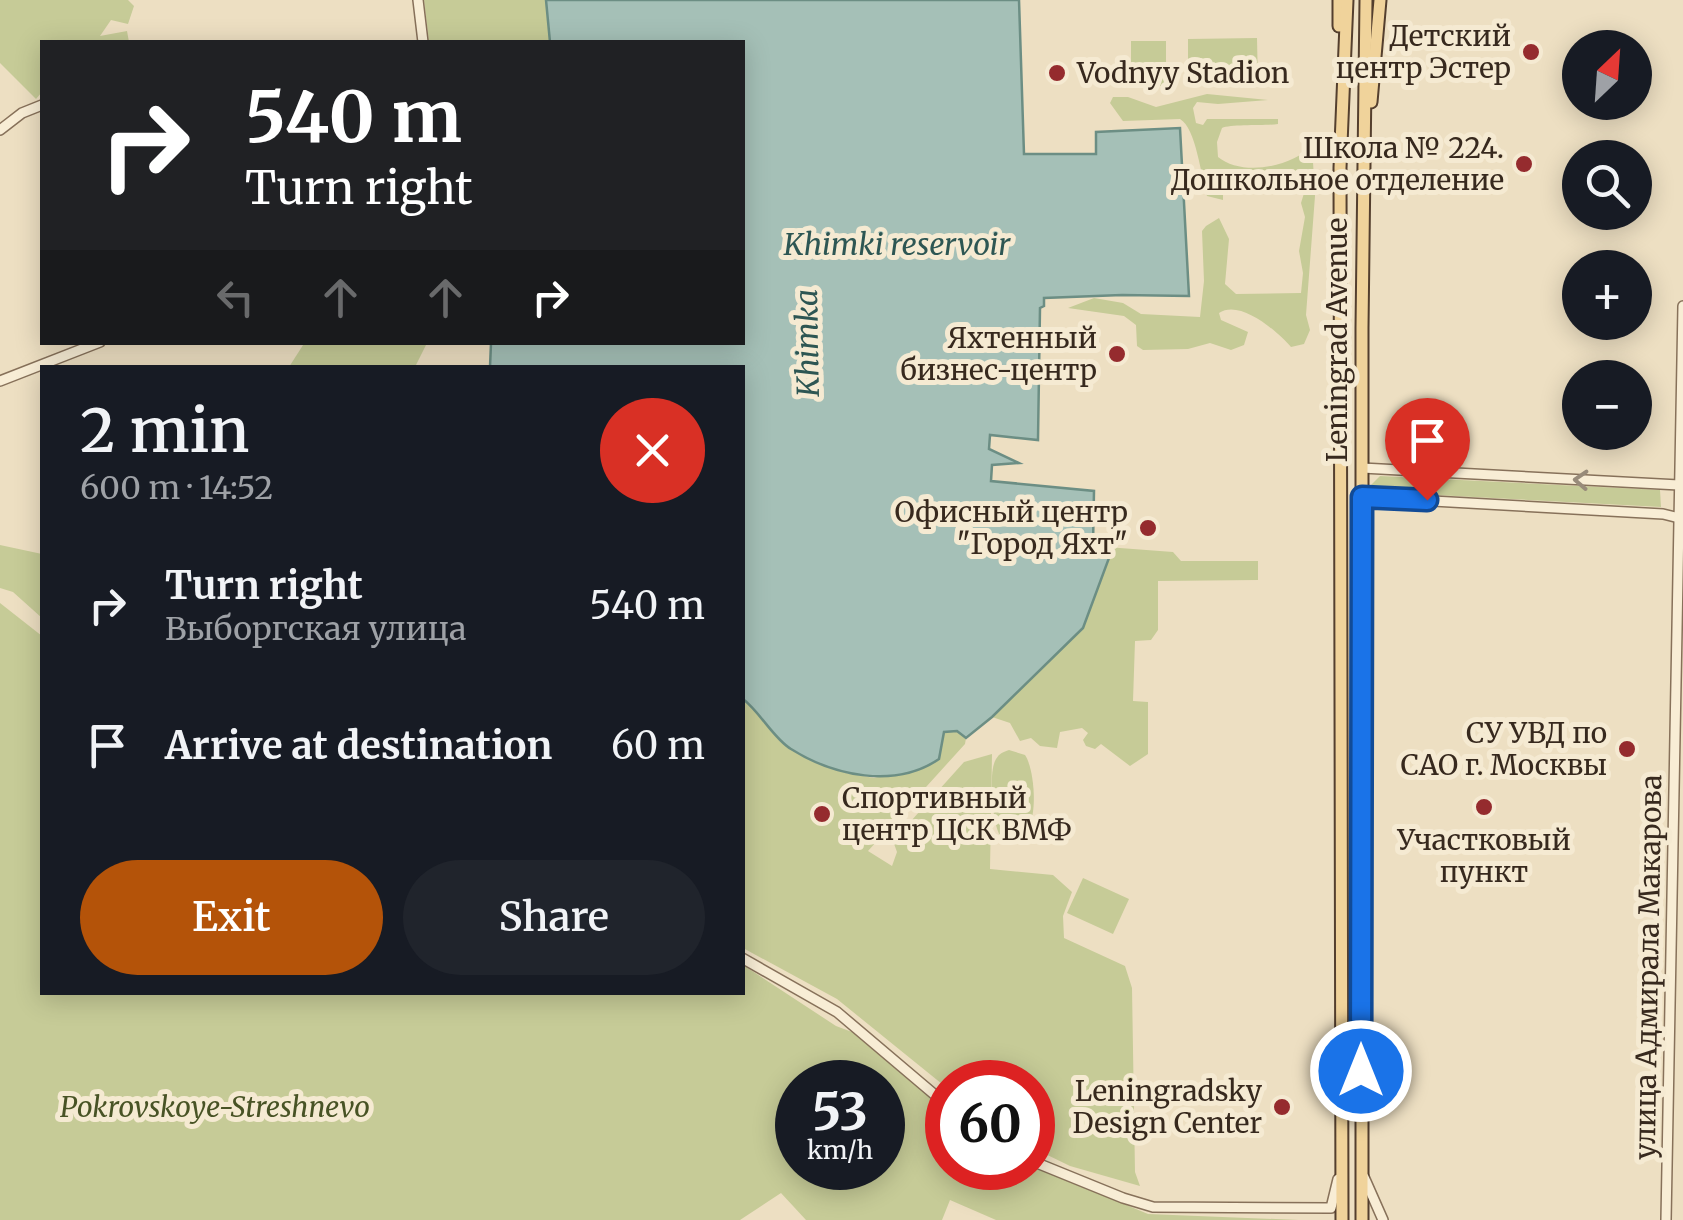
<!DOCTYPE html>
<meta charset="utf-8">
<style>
:root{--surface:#171b24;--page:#20242c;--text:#f1f3f6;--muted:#9ea1a6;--accent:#b45309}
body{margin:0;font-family:Merriweather,serif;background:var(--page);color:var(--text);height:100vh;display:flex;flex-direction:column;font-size:38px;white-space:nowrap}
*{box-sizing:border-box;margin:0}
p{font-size:32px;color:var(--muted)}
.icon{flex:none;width:55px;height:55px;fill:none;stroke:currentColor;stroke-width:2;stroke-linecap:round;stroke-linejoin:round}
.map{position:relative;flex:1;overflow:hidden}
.drawer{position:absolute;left:40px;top:365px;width:705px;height:630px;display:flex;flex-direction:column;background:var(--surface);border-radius:0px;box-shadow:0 5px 25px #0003}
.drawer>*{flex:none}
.hud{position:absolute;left:40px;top:40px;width:705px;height:305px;border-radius:0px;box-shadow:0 5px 25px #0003;background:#202124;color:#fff;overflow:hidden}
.needle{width:65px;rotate:25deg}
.buttons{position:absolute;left:1562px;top:30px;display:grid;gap:20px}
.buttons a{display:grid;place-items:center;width:90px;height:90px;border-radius:50%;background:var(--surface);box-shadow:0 5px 25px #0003;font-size:50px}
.speed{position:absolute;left:775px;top:1060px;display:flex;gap:20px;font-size:50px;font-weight:700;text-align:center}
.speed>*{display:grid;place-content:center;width:130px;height:130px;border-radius:50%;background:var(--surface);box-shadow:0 5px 25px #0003;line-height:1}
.speed small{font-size:25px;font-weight:400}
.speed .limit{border:15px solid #d22;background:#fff;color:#111}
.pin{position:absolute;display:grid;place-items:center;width:85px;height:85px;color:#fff;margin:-102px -42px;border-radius:50% 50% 50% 0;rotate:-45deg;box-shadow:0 0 10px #0007}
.pin .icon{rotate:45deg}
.me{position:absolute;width:110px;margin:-55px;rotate:0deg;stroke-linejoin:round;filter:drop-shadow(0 0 8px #0008)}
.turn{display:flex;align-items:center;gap:35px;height:210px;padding:0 40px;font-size:45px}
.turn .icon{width:130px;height:130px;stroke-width:2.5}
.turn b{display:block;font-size:70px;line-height:85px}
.lanes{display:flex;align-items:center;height:95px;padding:0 40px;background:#0003;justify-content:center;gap:50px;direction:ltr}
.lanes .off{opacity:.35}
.round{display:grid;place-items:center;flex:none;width:105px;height:105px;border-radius:52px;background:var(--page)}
.summary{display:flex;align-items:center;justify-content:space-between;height:170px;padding:0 40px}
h1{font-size:60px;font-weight:600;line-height:75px}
.action{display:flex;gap:20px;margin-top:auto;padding:20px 40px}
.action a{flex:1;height:115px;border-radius:60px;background:var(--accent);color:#fff;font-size:40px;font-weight:600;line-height:115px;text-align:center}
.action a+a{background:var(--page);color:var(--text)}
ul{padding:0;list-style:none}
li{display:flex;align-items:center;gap:30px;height:140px;padding:0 40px}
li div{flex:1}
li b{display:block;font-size:38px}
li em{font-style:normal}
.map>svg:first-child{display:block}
</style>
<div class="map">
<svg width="1683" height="1220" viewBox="0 0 1683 1220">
<rect width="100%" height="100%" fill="#eddfc2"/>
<g fill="#c6cb97" fill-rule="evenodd">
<polygon points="0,0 128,0 134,6 128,24 111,20 100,36 127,31 129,42 42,42 42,92 36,99 0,63"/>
<polygon points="424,0 546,0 550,42 429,42"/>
<polygon points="1257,38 1258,85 1188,86 1188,39"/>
<rect x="1131" y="41" width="35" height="45"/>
<path d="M1207 94 1268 100 1218 104 1197 102 1193 108 1196 123 1203 125 1207 119H1278V124C1263 126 1231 124 1222 128L1217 142 1218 157C1242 177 1293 167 1312 145L1315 196 1306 315 1310 330 1304 344 1291 347C1277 331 1240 299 1219 313L1221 320 1248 332 1244 345 1231 350 1210 343 1188 349 1143 350 1137 346 1136 325 1124 316 1068 308 1094 298 1123 303 1141 314 1200 317 1204 281 1202 231 1206 226 1219 218 1229 239 1225 284 1236 294 1301 293 1303 273 1299 251 1305 217 1301 203 1305 190 1299 177 1235 176 1223 184V200L1207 196C1201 176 1196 128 1180 119L1123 121 1110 103 1113 97H1128L1156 107Z"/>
<polygon points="305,342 427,342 427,343 415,367 289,367"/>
<polygon points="1380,476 1660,490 1661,507 1379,492 1371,485"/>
<polygon points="0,545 42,554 42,618 13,592 0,588"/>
<polygon points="1093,546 1173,552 1181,561 1258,561 1258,580 1158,581 1158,630 1151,640 1135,641 1133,701 1148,702 1148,754 1130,766 1101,744 1095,749 1086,746 1083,740 1088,733 1082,728 1060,732 1057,748 1040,746 1031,738 1020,741 1010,723 992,717 1083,628"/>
<path d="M0 603 42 636V992H742L743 965 836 1026 852 1032 947 1112 948 1168 1033 1166 1148 1214 1299 1220H996L950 1200 942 1220H806L781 1193 740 1220H0ZM798 1082H882V1168H798Z"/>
<polygon points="742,699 759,711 788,748 846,773 874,778 939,759 944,732 957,731 966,738 965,744 868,851 892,866 897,852 893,841 964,762 992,754 990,869 1053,875 1072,892 1063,916 1064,938 1125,966 1132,988 1135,1172 1140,1186 1070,1166 1033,1148 1032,1082 948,1082 947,1088 837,999 743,948"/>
<path d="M1009 750 1025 755C1037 772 1043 857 1001 837 992 826 988 771 996 759 1000 753 1003 752 1009 750Z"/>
<polygon points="1083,878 1129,899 1113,934 1067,913"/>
</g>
<path fill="#a5c0b7" stroke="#6c8e84" stroke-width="2.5" d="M546 0H1019L1024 154H1096V132L1180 128 1189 296 1122 295 1044 298V306L1040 308 1038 440 990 435 989 449 1019 463 992 465 991 481 1094 491 1093 546 1109 558 1083 628 992 717 966 738 957 731 944 732 939 759C895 789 834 776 791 749 774 739 760 712 743 699L742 368 490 367 491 343 742 342V42H550Z"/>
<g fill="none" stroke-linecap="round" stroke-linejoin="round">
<defs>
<g id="minor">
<polyline points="418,0 423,42"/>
<polyline points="0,130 22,113 42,105"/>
<polyline points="0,381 100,342"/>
<polyline points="1362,468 1679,485"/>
<polyline points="1362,497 1663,514 1683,519"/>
<polyline points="742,958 837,1012 948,1106"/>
<polyline points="1032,1161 1123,1198 1153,1207 1331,1208 1338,1179"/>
<polyline points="1364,1177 1383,1220"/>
<polyline points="1666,1220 1683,306"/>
</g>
<g id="major">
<polyline points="1339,26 1339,0"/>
<polyline points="1371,102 1380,0"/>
<polyline points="1342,1220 1340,168 1347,0"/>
<polyline points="1362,1220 1362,328 1366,0"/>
</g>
</defs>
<use href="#minor" stroke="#87715a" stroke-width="12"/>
<use href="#major" stroke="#543f2e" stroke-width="15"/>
<use href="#minor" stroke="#f8edd5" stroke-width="9"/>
<use href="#major" stroke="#f0d39b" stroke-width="11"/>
</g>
<defs><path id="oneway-chevron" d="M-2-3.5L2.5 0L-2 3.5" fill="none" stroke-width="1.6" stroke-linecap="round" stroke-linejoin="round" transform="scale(2.5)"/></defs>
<use stroke="#988b7a" href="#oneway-chevron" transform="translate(1581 480) rotate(-177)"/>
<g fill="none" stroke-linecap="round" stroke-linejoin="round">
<defs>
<polyline id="route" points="1361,1071 1362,497 1427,500"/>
</defs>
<use href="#route" stroke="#114b97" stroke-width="25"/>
<use href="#route" stroke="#1a73e8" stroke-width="18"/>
</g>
<g fill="#952b2e" stroke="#f5ead2" stroke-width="4">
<circle cx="1531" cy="52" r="10"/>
<circle cx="1057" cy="73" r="10"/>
<circle cx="1524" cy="164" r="10"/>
<circle cx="1117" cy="354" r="10"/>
<circle cx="1148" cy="528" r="10"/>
<circle cx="1627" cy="749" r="10"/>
<circle cx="1484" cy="807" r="10"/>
<circle cx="822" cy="814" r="10"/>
<circle cx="1282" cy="1107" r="10"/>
</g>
<g text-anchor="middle" stroke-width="10" stroke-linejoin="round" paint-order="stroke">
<g font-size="28" fill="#37291e" stroke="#f5ead2" text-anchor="end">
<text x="1511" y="46">Детский<tspan x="1511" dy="32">центр Эстер</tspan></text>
<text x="1077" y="83" text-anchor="start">Vodnyy Stadion</text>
<text x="1504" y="158">Школа № 224.<tspan x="1504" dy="32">Дошкольное отделение</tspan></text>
<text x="1097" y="348">Яхтенный<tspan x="1097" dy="32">бизнес-центр</tspan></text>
<text x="1128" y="522">Офисный центр<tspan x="1128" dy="32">"Город Яхт"</tspan></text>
<text x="1607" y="743">СУ УВД по<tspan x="1607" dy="32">САО г. Москвы</tspan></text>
<text x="842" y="808" text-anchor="start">Спортивный<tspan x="842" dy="32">центр ЦСК ВМФ</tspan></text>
<text x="1484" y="850" text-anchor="middle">Участковый<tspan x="1484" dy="32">пункт</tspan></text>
<text x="1262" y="1101">Leningradsky<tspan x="1262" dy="32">Design Center</tspan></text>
</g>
<g font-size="28" fill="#37291e" stroke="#f5ead2">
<text transform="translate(1337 340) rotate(-90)" y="10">Leningrad Avenue</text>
<text transform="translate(1648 967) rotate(-89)" y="10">улица Адмирала Макарова</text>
</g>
<g font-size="28" font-style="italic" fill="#485325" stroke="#f5ead2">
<text x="215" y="1117">Pokrovskoye-Streshnevo</text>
</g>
<g font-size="30" font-style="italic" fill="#2d5653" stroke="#f5ead2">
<text x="897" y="255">Khimki reservoir</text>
<text transform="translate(808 343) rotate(-91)" y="10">Khimka</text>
</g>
</g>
</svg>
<div class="buttons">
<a><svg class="needle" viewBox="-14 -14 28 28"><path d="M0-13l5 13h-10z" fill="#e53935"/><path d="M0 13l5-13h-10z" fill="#9ea1a6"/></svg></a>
<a><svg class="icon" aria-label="search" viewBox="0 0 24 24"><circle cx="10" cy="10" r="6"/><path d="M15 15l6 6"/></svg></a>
<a>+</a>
<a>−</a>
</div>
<div class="speed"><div>53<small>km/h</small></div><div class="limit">60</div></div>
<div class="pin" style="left:1427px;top:500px;background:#d93025"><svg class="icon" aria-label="arrive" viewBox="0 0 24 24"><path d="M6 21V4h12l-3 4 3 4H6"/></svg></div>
<svg class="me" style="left:1361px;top:1071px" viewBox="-20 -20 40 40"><circle r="17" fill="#1a73e8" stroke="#fff" stroke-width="3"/><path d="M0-11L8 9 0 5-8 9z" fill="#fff"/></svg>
<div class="hud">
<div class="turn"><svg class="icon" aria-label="right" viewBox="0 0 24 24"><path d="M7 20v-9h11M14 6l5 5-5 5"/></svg><div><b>540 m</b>Turn right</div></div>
<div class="lanes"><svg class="icon off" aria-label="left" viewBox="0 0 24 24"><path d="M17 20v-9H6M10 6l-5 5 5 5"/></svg><svg class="icon off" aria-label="ahead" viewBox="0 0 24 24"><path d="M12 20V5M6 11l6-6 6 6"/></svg><svg class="icon off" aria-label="ahead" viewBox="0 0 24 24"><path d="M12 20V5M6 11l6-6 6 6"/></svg><svg class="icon" aria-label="right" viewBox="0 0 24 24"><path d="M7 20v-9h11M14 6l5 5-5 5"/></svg></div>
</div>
<section class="drawer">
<div class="summary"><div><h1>2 min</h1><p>600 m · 14:52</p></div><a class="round" style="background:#d93025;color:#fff"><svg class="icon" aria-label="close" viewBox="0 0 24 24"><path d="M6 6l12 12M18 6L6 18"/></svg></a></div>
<ul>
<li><svg class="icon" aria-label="right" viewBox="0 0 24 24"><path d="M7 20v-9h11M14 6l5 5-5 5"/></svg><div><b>Turn right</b><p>Выборгская улица</p></div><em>540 m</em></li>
<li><svg class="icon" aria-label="arrive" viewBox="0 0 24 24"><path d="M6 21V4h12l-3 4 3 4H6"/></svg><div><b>Arrive at destination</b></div><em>60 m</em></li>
</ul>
<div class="action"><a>Exit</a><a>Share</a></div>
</section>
</div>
